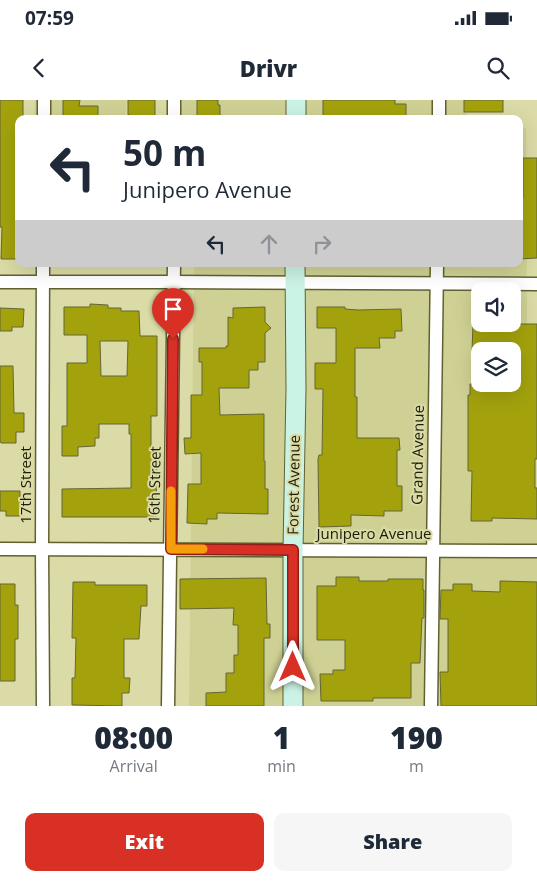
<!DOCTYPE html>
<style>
:root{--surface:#fff;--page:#f6f6f7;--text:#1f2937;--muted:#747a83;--accent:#d93025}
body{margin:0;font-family:"Open Sans",sans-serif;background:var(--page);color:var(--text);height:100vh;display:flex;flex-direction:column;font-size:19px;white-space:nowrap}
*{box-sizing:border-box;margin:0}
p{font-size:16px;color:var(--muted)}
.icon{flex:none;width:28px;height:28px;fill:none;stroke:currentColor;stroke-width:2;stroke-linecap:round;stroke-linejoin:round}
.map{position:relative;height:606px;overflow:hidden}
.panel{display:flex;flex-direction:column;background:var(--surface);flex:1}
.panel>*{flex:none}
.guide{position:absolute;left:15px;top:15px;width:508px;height:152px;border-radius:10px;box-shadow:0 5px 20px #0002;background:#fff;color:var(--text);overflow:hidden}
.controls{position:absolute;left:471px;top:182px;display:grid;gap:10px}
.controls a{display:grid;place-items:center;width:50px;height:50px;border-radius:10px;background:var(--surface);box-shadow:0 5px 20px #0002;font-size:25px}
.pin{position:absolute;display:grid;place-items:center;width:42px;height:42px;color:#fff;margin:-51px -21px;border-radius:50% 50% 50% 0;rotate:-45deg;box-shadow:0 0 5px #0007}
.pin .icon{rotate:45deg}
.me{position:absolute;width:55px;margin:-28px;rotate:0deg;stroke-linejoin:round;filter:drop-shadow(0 0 4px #0008)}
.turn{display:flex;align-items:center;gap:18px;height:105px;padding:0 25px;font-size:22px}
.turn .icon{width:65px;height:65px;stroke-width:2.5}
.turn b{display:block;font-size:35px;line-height:42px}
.lanes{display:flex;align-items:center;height:48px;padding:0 25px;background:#0003;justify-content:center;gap:25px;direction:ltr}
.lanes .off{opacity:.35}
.eta{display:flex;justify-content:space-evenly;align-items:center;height:85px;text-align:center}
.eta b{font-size:30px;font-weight:800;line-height:35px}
.primary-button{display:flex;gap:10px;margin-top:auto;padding:10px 25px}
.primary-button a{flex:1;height:58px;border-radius:10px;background:var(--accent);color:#fff;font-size:20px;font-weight:800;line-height:58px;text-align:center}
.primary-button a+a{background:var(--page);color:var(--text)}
.status{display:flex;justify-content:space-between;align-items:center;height:35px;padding:0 25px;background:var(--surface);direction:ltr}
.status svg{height:14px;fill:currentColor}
header{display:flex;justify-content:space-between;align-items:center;height:65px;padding:0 25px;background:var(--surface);font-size:22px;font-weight:800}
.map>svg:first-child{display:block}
</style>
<div class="status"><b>07:59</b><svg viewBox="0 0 49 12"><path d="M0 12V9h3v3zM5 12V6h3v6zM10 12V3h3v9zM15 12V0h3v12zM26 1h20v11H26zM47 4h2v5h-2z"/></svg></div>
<header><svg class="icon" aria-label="back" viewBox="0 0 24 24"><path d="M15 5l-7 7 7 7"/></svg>Drivr<svg class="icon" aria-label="search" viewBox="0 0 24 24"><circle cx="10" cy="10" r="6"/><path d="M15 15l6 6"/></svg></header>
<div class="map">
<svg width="537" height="606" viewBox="0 0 537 606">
<rect width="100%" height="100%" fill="#dadba6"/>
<g fill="#cfd194" fill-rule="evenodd">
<polygon points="35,0 127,0 125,16 34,17"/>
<polygon points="178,0 467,0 467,19 181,19"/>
<path d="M519 28H526L528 388 537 387V606H189L194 164H519ZM480 191H512V224H480ZM480 251H512V284H480Z"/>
</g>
<g fill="#a3a20d" stroke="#656635" fill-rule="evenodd">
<polygon points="0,0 23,0 23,19 19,19 19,159 1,159 2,127 0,127"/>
<polygon points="63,0 80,0 79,6 98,6 98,19 63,19"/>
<polygon points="128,0 155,0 155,19 130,19 130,15 128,15"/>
<polygon points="197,0 218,0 218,5 220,5 220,19 204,19 204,16 197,16"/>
<polygon points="323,0 395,0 395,4 406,4 406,19 323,19"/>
<rect x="464" y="0" width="39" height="12"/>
<polygon points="523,58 537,58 537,158 519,159 520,121 521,121 521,99 523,98"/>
<path d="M90 204 108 205V208H121V211H139L140 236H157V316H151V352H157L156 417H62V389L131 388V334H129V324H99V338H95V346L78 347V356H62V326H67V263H87V235H64V207H90ZM100 241H128L127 276H101Z"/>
<polygon points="265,207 265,222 271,228 265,233 265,262 258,262 258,270 249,270 249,288 219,288 220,315 264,314 264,361 265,361 265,389 268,389 268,414 217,413 217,419 207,419 207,424 187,423 188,384 201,384 201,353 185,354 184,338 191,338 191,295 202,295 202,262 199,262 199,248 226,248 226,246 228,246 228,217 233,218 233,208"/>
<polygon points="317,207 345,207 345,209 358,210 401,209 402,231 395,231 395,238 379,238 380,248 355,248 355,297 357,297 357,338 399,338 400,350 397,350 397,386 402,386 402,411 384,411 384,416 351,415 351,426 319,427 318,359 319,355 322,355 323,289 315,289 315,263 336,263 336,228 317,228"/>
<polygon points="0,208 24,209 23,227 12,227 12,231 0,231"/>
<polygon points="473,224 537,224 537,359 535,359 535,388 537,388 537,419 492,418 492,421 471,421 472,371 468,371 468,295 470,295 470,284 513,284 513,279 518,279 518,251 472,251"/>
<polygon points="0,266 13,266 14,313 24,313 24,332 16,332 16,343 1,343 0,341"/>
<polygon points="0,391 20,391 20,416 6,416 6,411 0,411"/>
<polygon points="336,477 359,477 359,481 388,481 388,479 423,479 423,490 424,490 424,518 422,518 420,563 411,563 411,598 373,598 373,601 321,601 320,574 333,574 333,570 345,570 345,540 317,540 317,486 336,486"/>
<polygon points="266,478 267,524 270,524 270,538 264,538 264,606 206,606 206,593 226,592 226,573 234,573 234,555 238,555 238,525 233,525 234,508 180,509 180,479"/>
<polygon points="500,481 537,482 537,606 441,606 440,572 448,572 448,519 440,519 441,490 453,490 453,484 472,484 472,491 500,492"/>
<polygon points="73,482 95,482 95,485 147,485 147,506 141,506 139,539 124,539 124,578 130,578 129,593 122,593 122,606 72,605 72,578 75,578 76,538 72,538"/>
<polygon points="0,484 15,484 15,505 18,505 18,539 15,539 15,581 0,581"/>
</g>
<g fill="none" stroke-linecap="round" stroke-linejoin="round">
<defs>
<g id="street">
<polyline points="44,19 44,0"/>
<polyline points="174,19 174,0"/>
<polyline points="439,19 439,0"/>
<polyline points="0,182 174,182 537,184"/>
<polyline points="0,449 537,451"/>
<polyline points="43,606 42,450 43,164"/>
<polyline points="168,606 174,164"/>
<polyline points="431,606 437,164"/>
</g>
<g id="secondary">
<polyline points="296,19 296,0"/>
<polyline points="293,606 293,450 296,289 295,164"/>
</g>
</defs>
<use href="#street" stroke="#616130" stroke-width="15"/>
<use href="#secondary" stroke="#616130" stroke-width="21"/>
<use href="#street" stroke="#fff" stroke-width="12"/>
<use href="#secondary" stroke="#caf2e5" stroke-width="19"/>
</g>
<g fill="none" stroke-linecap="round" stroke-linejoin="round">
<defs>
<polyline id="route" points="173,239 171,449 293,450 293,567"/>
</defs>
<use href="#route" stroke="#8d1f18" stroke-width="12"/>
<use href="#route" stroke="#d93025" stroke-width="9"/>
<polyline stroke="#f59e0b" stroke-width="9" points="171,391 171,449 203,449"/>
</g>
<g text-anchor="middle" stroke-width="4" stroke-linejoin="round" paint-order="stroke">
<g font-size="15" fill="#1c1c07" stroke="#dadba6">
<text transform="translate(418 355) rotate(-89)" y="5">Grand Avenue</text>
<text transform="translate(26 385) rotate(-90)" y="5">17th Street</text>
<text transform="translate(155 385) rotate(-89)" y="5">16th Street</text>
<text transform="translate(294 385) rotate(-89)" y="5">Forest Avenue</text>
<text x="374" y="439">Junipero Avenue</text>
</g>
</g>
</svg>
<div class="controls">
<a><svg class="icon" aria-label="sound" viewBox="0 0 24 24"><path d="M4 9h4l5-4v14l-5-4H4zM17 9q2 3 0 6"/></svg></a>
<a><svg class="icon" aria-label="layers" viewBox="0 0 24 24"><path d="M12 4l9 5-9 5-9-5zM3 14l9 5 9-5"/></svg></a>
</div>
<div class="pin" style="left:173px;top:239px;background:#d93025"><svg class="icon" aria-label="arrive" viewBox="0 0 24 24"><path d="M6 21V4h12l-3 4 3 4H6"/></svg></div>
<svg class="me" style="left:293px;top:567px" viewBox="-20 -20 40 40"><path d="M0-17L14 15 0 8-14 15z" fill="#d93025" stroke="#fff" stroke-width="4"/></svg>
<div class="guide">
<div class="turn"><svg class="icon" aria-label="left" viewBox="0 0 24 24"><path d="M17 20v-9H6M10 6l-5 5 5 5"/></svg><div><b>50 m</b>Junipero Avenue</div></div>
<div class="lanes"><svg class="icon" aria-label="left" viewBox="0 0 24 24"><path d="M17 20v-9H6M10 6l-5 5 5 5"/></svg><svg class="icon off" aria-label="ahead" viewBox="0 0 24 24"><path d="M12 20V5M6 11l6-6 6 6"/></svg><svg class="icon off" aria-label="right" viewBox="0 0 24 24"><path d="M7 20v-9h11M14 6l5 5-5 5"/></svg></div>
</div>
</div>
<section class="panel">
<div class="eta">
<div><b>08:00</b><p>Arrival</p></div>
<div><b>1</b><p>min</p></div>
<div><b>190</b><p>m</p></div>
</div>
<div class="primary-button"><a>Exit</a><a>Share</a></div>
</section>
